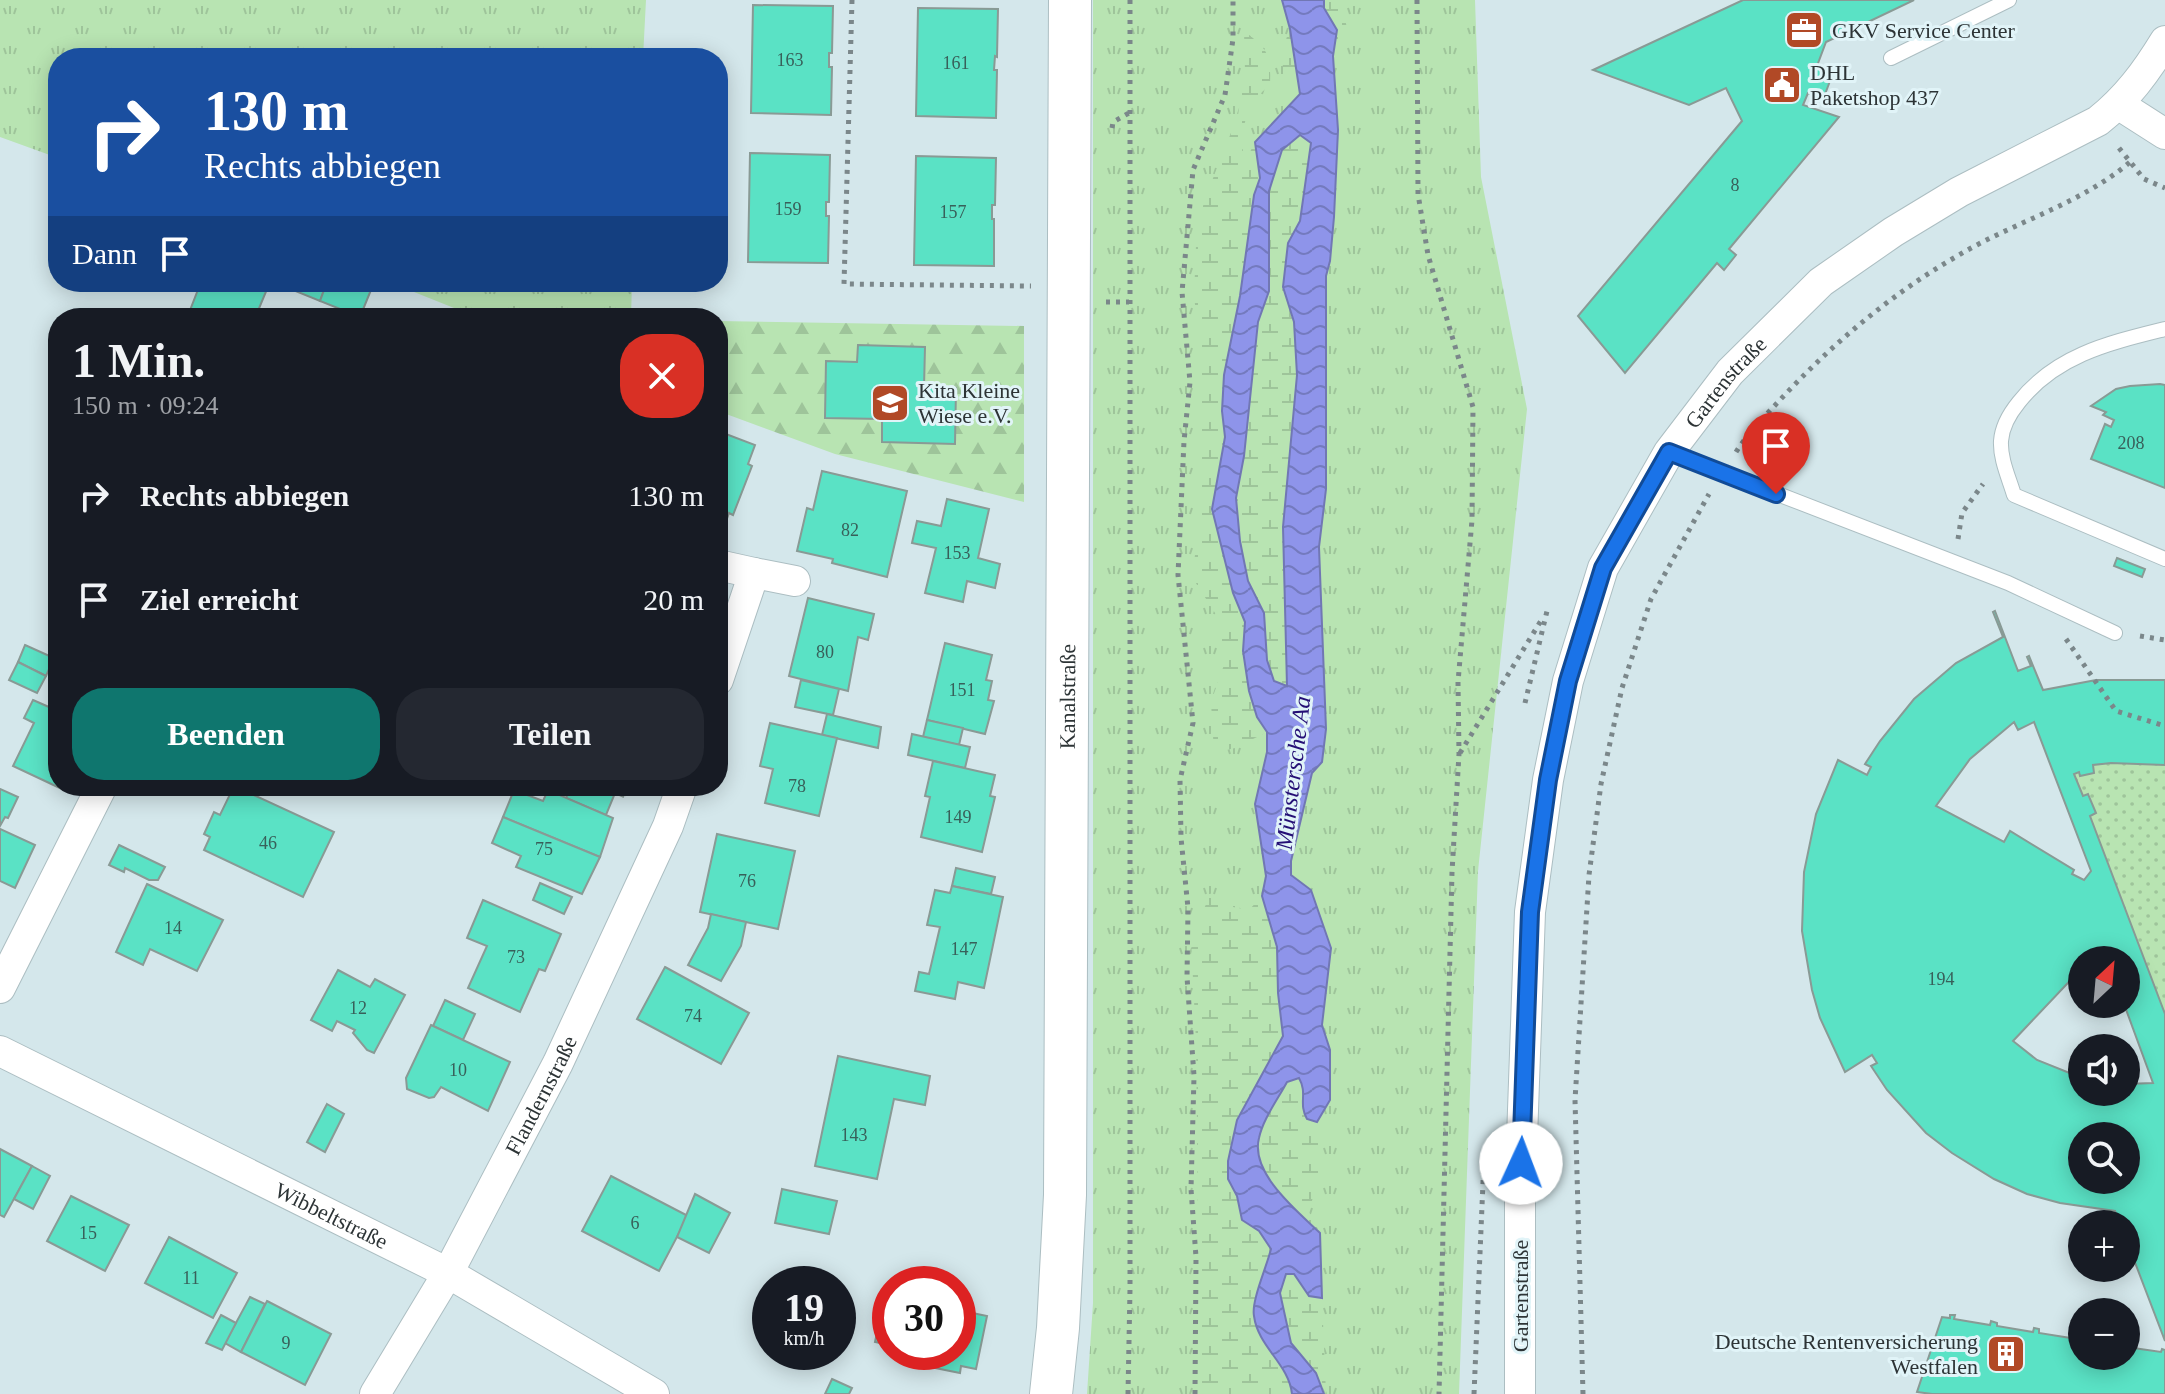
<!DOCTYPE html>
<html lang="de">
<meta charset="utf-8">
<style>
:root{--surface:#171b24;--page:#242831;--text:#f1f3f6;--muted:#9ea1a6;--accent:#0f766e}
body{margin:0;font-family:"Times New Roman",serif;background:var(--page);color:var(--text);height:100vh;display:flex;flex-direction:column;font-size:30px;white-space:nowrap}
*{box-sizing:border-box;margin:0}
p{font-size:26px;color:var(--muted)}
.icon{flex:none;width:44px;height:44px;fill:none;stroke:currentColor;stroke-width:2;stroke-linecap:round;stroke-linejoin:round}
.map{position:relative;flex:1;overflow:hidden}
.panel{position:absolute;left:48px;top:308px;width:680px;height:488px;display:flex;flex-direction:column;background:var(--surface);border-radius:32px;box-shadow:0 4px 20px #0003}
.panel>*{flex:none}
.top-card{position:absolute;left:48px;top:48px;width:680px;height:244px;border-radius:32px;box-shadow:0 4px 20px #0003;background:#1a4fa0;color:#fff;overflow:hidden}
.needle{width:52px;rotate:26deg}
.fabs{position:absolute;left:2068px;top:946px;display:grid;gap:16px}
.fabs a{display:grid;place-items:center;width:72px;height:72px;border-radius:50%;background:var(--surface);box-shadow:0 4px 20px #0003;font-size:40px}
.speed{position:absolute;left:752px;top:1266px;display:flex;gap:16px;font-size:40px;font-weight:700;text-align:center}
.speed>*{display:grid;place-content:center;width:104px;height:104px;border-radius:50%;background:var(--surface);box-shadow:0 4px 20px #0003;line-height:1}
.speed small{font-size:20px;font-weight:400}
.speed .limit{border:12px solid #d22;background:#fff;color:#111}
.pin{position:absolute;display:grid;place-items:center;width:68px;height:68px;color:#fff;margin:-82px -34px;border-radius:50% 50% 50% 0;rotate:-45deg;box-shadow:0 0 8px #0007}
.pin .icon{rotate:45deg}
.me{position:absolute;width:88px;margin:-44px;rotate:2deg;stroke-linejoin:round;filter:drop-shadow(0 0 6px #0008)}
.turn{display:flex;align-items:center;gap:28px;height:168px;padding:0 24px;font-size:36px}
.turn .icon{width:104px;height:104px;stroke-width:2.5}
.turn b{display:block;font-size:56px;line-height:68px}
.then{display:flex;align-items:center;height:76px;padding:0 24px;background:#0003;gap:16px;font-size:30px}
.round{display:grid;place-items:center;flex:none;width:84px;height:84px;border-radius:32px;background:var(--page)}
.headline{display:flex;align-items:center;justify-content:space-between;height:136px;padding:0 24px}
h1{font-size:48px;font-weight:800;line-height:60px}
.button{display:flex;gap:16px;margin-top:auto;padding:16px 24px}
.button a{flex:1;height:92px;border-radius:32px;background:var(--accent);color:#fff;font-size:32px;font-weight:800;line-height:92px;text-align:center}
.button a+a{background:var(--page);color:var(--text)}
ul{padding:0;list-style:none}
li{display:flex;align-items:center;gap:24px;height:104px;padding:0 24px}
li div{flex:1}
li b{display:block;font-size:30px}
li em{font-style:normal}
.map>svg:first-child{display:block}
</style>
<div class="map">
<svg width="2165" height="1394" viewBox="0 0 2165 1394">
<defs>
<pattern id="grass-tufts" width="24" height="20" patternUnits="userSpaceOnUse" patternTransform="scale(2)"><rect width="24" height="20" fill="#b8e4b2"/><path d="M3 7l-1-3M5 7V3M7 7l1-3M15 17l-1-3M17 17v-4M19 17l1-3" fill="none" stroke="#9ec49a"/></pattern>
<pattern id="forest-firs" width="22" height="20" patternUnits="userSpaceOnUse" patternTransform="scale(2)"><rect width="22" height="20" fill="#b8e4b2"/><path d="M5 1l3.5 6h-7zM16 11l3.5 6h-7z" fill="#9ec49a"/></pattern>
<pattern id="wetland-marsh" width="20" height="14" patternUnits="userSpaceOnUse" patternTransform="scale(2)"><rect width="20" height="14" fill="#b8e4b2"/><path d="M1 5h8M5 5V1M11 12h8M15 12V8" fill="none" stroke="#9ec49a"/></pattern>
<pattern id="garden-dots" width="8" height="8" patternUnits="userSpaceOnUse" patternTransform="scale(2)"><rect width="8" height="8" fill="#b8e4b2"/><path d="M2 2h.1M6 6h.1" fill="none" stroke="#9ec49a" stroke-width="1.8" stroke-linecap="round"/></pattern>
<pattern id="water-waves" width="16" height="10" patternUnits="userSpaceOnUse" patternTransform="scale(2)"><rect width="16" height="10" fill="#8e94ea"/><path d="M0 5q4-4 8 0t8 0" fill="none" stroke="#747abe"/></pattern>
</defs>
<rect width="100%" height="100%" fill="#d4e7eb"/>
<g fill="url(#grass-tufts)">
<polygon points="0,0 646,0 643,58 58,58 58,158 0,137"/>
<polygon points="1093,0 1475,0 1481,177 1527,409 1478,871 1459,1394 1087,1394 1093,1303"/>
<polygon points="389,282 632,282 631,318 479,318"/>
</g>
<polygon fill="url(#forest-firs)" points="718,321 1024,326 1024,502 835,454 718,411"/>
<g fill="url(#wetland-marsh)">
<path d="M1324 0H1333C1352 28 1350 28 1333 56L1337 30 1324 8Z"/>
<path d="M1290 29 1300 94C1277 78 1280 52 1290 29Z"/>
<path d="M1244 31C1269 50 1271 55 1270 85 1266 89 1259 94 1256 98 1245 112 1237 145 1246 160L1255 142 1260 178 1254 195 1240 296 1224 375 1222 411 1225 436 1222 465 1224 555 1233 593 1245 622 1243 651 1257 717 1267 732 1235 748 1214 753 1211 702 1225 662 1217 616 1192 577 1200 518 1199 334 1194 297 1196 245 1204 201 1238 115 1245 71Z"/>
<polygon points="1299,135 1311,143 1300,221 1288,243 1286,299 1294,322 1297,375 1283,527 1288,687 1274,681 1267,660 1264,613 1248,581 1240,541 1236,498 1244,456 1258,322 1269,291 1269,191 1282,150"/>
<polygon points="1211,893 1233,907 1249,910 1262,896 1277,947 1278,993 1283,1036 1237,1120 1228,1179 1237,1196 1242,1219 1259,1231 1271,1249 1263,1279 1256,1295 1260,1338 1291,1381 1292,1394 1200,1394 1196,1041 1191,938"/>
<path d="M1299 1078C1307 1092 1299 1105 1307 1119L1317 1122 1321 1167 1309 1212 1320 1233C1297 1212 1250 1173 1259 1138 1263 1119 1278 1099 1287 1082Z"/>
<polygon points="1286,1273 1294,1274 1309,1296 1322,1298 1326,1394 1316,1373 1291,1343 1280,1293"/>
</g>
<polygon fill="url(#garden-dots)" points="2111,763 2165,765 2165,1014 2090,816 2096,813 2089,794 2083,796 2074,774 2079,772 2080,776 2094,773 2093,765"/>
<path fill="url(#water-waves)" stroke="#7177b4" stroke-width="2" fill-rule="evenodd" d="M1282 0H1324V8L1337 30 1333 56 1338 130 1334 217 1330 261 1326 276V489L1319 547 1326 729 1322 762 1312 773 1291 861V875L1311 890 1331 948 1322 1025 1330 1050V1100L1317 1122 1307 1119C1298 1103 1308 1094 1299 1078L1287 1082C1278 1099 1263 1119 1259 1138 1250 1173 1297 1211 1320 1233L1322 1298 1309 1296 1294 1274H1286L1280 1293 1291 1343 1316 1373 1324 1394H1292C1289 1364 1258 1347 1254 1316 1251 1301 1267 1266 1271 1249L1259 1231 1242 1220 1237 1196 1228 1179V1161L1237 1120 1283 1036 1278 993 1277 947 1262 896 1266 876 1255 804 1267 752V732L1257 717 1249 691 1243 651 1245 622 1233 593 1212 509 1225 437 1222 411 1224 375 1240 296 1254 195 1260 178 1255 142 1300 94 1290 29ZM1300 135 1311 143 1300 221 1288 243 1283 287 1294 322 1297 375 1283 527 1287 686 1274 681 1267 660 1264 613 1248 581 1240 541 1236 498 1244 456 1258 322 1269 291V191L1282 150Z"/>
<g fill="#5ae2c5" stroke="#899a95" stroke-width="2" fill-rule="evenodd">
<polygon points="1743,0 1914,0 1826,42 1817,66 1842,76 1833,73 1824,97 1833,102 1808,93 1803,105 1839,117 1729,249 1736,255 1724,270 1717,263 1625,373 1578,316 1742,121 1726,88 1689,105 1593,70"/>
<polygon points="753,5 833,6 832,53 829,53 829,67 832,67 831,115 751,113"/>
<polygon points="918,8 998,9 997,57 995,56 994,70 997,70 996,118 916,116"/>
<polygon points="750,153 830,155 829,202 826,202 826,216 829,216 828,263 748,262"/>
<polygon points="916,156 996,158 995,205 992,205 992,219 994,219 994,266 914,265"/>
<polygon points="201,282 270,282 255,318 187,318"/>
<polygon points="291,282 327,282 320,301 288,288"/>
<polygon points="327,282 364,282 373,285 360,317 320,301"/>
<polygon points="858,345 925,347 924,387 956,388 955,444 882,442 882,419 825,418 826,361 857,362"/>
<polygon points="2160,384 2165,385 2165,488 2091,459 2105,424 2111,427 2114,420 2103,415 2106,412 2091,406 2116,389 2130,386"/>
<polygon points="718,431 755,445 748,464 752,466 733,515 729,513 722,533 718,531"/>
<polygon points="822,471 907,491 887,577 832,563 833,559 797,551 807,508 813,510"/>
<polygon points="947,499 989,509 978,558 1000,564 995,588 967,581 963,602 925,593 936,548 912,543 917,521 941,526"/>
<polygon points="2117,558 2145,569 2142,577 2114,566"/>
<polygon points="808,598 874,614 868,640 858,637 848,691 789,676"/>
<path d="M1995 611 2018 671 2031 666 2027 657 2029 656 2043 690 2096 680H2165V765L2111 763 2093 765 2094 773 2080 776 2079 772 2074 774 2083 796 2088 794 2096 813 2090 816 2165 1014V1341L2126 1239V1224H2120L2115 1211 2060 1203 2027 1194 1994 1179 1952 1153 1926 1133 1887 1090 1871 1066 1877 1063 1872 1055 1845 1072 1820 1018 1812 990 1802 931 1804 872 1816 814 1838 760 1867 775 1871 767 1865 764 1880 741 1914 699 1956 663 2003 637 1993 612ZM2014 722 2018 730 2034 722 2091 871 2084 880 2072 874 2074 870 2010 831 2004 842 1936 806 1970 759ZM2097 952 2107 960H2126V1004H2124L2153 1083 2126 1084V1092H2082V1078L2037 1060 2013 1041 2082 968V960H2090ZM2082 1136H2126V1180H2082Z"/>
<polygon points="945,643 992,655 986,680 992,681 988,700 994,701 985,734 927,720"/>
<polygon points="25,645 54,658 46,676 18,662"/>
<polygon points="18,662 46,676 37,693 9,680"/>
<polygon points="801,680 839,689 833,715 795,707"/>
<polygon points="33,700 58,711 58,786 63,786 62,789 13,766 34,723 24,718"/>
<polygon points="827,714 881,727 878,748 822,735"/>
<polygon points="927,720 963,728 959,745 923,737"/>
<polygon points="770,723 837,738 819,816 765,803 773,769 760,766"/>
<polygon points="912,734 970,747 965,768 908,755"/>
<polygon points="933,761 995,775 990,796 995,797 982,852 921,837 930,797 925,796"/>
<polygon points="234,786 334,832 303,897 204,850 210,837 204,834 214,812 220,815"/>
<polygon points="571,786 602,786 624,797 615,793 606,815 566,798"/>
<polygon points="602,786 628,786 625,795"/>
<polygon points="0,789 18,797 8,818 5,817 0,826"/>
<polygon points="514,790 543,801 548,790 613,818 600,857 503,817"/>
<polygon points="503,817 600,857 582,894 516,867 521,856 492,843"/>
<polygon points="0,829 35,845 15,888 0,881"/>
<polygon points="717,834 795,851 778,929 700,912"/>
<polygon points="119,845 165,867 158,880 149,880 125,868 124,872 109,865"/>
<polygon points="956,868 995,877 991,894 952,886"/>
<polygon points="540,883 572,897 564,914 533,900"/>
<polygon points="147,884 223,920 197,971 150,949 143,965 116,952"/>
<polygon points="952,886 1003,897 984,988 958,982 955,999 915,991 919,972 929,974 940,927 927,925 935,890 950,893"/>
<polygon points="483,900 561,934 545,971 539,969 520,1012 468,988 487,946 467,938"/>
<polygon points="711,914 746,922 741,946 721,981 688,965 708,928"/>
<polygon points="665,967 749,1013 721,1064 637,1019"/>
<polygon points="338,970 370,987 375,979 405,995 374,1053 367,1050 353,1033 355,1030 337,1021 332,1031 311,1020"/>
<polygon points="445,1000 475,1014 463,1040 433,1026"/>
<polygon points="431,1025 510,1062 488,1111 441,1087 434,1097 429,1098 407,1089 406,1078"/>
<polygon points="838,1056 930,1076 925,1105 894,1099 877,1179 815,1166"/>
<polygon points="327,1104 344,1114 325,1152 307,1142"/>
<polygon points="0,1149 32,1166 4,1217 0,1215"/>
<polygon points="32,1166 50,1176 33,1209 14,1199"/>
<polygon points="611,1176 688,1216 659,1271 582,1231"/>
<polygon points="782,1189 837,1201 829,1234 775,1223"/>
<polygon points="695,1194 730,1213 709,1253 677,1237"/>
<polygon points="71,1196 129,1225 105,1271 47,1241"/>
<polygon points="169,1237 237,1273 213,1318 145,1283"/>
<polygon points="885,1295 890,1296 890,1345 875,1342"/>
<polygon points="250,1297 265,1304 241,1352 225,1343"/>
<polygon points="267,1301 331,1334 305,1385 241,1352"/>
<polygon points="958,1310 987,1316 976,1369 961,1366 960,1373 930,1367 932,1354 921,1352 958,1352"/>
<polygon points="221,1315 236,1323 222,1350 206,1343"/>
<polygon points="1950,1315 1955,1315 1954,1319 1990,1325 1991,1321 1997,1323 1997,1326 2033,1332 2034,1328 2039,1329 2039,1333 2077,1339 2077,1335 2082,1336 2082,1356 2126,1356 2126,1347 2161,1352 2162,1349 2165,1350 2165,1394 1932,1394 1917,1392 1942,1317 1950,1318"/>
<polygon points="832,1379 852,1388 849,1394 825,1394"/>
</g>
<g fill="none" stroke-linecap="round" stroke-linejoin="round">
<defs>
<g id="service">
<polyline points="1891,58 2009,0"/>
<path d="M2165 329C2109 343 2056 355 2019 402 2010 413 2002 426 2001 441 2000 459 2009 478 2014 495L2165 559"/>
<polyline points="1669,452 2008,583 2115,633"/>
</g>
<g id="minor">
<polyline points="2118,104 2165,134"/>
<polyline points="718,565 754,573"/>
<polyline points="718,680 754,573 795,581"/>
<polyline points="0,988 102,786"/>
<path id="s1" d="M0 1051 448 1273 654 1394"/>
<path id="s2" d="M375 1394 448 1273 558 1063 668 826 682 786"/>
<path id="s3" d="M1520 1394V1195L1530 912 1548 780 1568 681 1603 568 1669 452 1730 372 1821 282 1893 232 1959 192 2098 121C2127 98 2146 72 2165 41"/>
</g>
<g id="secondary">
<path id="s4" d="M1051 1394 1058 1328 1065 1195 1070 0"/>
</g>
</defs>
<use href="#service" stroke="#acbec2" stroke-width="16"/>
<use href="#minor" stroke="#acbec2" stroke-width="32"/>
<use href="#secondary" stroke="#acbec2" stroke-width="44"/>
<g stroke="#7b878a" stroke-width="5" stroke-dasharray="4 6" stroke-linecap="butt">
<polyline points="852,0 844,284 1031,286"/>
<polyline points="1417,0 1418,194 1428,255 1473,407 1472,520 1458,682 1459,754 1452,872 1439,1394"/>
<polyline points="1112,128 1113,122 1129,113"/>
<polyline points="2119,148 2144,179 2165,188"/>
<polyline points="1106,302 1129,302"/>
<path d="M1736 452C1748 433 1764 417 1779 401 1832 344 1891 294 1959 255 2014 222 2081 204 2130 162"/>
<polyline points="1958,539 1962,513 1983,484"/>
<polyline points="2140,636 2165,640"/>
<polyline points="2066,639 2116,711 2165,726"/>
<polyline points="1525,703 1547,611"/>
<polyline points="1460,753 1542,619"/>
<polyline points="1128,1394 1130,1289 1130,0"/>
<polyline points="1195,1394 1196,1257 1191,1189 1194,1076 1187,977 1188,908 1181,838 1180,780 1193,723 1178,575 1184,441 1190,382 1182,292 1193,170 1225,95 1233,39 1233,0"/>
<polyline points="1474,1394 1484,1159"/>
<polyline points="1583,1394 1575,1100 1589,875 1601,784 1622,688 1651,599 1709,494"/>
</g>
<use href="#service" stroke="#fff" stroke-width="14"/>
<use href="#minor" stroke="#fff" stroke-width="30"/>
<use href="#secondary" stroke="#fff" stroke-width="42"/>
</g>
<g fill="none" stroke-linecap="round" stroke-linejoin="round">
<defs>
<polyline id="route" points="1521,1163 1530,912 1548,780 1568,681 1603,568 1669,452 1776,494"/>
</defs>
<use href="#route" stroke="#114b97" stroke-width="20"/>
<use href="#route" stroke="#1a73e8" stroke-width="14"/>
</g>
<defs>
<symbol id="office-square" viewBox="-11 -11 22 22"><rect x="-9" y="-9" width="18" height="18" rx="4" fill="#b14926" stroke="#e1f4f8"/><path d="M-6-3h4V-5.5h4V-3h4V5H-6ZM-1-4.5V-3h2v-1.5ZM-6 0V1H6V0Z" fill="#fff"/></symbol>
<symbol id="civic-square" viewBox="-11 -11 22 22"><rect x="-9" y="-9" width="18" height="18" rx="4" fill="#b14926" stroke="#e1f4f8"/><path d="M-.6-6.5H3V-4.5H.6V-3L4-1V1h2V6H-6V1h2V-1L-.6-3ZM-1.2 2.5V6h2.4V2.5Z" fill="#fff"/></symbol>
<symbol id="school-square" viewBox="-11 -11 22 22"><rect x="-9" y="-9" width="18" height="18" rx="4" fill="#b14926" stroke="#e1f4f8"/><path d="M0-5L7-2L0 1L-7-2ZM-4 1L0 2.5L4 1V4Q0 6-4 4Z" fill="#fff"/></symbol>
<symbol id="building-square" viewBox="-11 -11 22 22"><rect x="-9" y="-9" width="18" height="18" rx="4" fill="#b14926" stroke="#e1f4f8"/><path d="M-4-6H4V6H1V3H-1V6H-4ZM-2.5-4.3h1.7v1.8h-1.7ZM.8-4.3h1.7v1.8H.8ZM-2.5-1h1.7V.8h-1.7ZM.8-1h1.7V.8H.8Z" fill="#fff"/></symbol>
</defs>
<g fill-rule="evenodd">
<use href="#office-square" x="1782" y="8" width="44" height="44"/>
<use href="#civic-square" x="1760" y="63" width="44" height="44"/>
<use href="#school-square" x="868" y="381" width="44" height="44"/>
<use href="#building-square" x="1984" y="1332" width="44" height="44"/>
</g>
<g text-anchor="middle" stroke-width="6" stroke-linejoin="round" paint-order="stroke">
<g font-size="18" fill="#38605a">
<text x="790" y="66">163</text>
<text x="956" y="69">161</text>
<text x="1735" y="191">8</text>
<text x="788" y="215">159</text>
<text x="953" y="218">157</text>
<text x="2131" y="449">208</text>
<text x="850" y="536">82</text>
<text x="957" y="559">153</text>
<text x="825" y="658">80</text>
<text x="962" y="696">151</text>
<text x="797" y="792">78</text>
<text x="958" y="823">149</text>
<text x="268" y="849">46</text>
<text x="544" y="855">75</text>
<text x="747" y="887">76</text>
<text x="173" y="934">14</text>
<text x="964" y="955">147</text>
<text x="516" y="963">73</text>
<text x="1941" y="985">194</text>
<text x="358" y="1014">12</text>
<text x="693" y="1022">74</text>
<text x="458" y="1076">10</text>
<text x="854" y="1141">143</text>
<text x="635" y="1229">6</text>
<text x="88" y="1239">15</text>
<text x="191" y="1284">11</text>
<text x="286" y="1349">9</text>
</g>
<g font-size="22" fill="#2d3436" stroke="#e1f4f8" text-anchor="start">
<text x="1832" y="38">GKV Service Center</text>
<text x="1810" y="80">DHL<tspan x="1810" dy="25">Paketshop 437</tspan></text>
<text x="918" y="398">Kita Kleine<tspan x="918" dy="25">Wiese e.V.</tspan></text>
<text x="1978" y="1349" text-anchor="end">Deutsche Rentenversicherung<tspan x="1978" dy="25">Westfalen</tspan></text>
</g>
<g font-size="22" fill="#2d3436" stroke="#e1f4f8">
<text dy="8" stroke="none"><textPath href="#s3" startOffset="1058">Gartenstraße</textPath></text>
<text dy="8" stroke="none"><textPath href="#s4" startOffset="698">Kanalstraße</textPath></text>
<text dy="8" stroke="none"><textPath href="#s2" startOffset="342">Flandernstraße</textPath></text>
<text dy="8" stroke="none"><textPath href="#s1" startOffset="370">Wibbeltstraße</textPath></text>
<text transform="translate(1520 1296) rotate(-90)" y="8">Gartenstraße</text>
</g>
<g font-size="24" font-style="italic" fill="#240f75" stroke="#e1f4f8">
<text transform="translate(1293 773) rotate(-83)" y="8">Münstersche Aa</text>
</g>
</g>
</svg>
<div class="fabs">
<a><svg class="needle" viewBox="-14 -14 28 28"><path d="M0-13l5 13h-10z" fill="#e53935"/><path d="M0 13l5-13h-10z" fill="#9ea1a6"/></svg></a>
<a><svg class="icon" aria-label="sound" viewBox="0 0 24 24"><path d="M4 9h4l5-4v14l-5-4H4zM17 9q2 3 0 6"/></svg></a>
<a><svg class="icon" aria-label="search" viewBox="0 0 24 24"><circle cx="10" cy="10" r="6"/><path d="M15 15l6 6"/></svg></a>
<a>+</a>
<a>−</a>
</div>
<div class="speed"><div>19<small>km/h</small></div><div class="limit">30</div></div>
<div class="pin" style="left:1776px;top:494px;background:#d93025"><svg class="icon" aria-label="arrive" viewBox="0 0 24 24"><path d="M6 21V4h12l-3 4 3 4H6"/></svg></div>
<svg class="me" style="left:1521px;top:1163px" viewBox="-20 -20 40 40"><circle r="19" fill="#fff"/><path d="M0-13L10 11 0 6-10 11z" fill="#1a73e8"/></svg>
<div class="top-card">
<div class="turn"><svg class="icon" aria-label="right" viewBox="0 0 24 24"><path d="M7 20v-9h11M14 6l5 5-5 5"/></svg><div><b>130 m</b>Rechts abbiegen</div></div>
<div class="then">Dann<svg class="icon" aria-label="arrive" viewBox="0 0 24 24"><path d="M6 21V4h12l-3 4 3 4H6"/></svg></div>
</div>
<section class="panel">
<div class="headline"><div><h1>1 Min.</h1><p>150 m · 09:24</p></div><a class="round" style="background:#d93025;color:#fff"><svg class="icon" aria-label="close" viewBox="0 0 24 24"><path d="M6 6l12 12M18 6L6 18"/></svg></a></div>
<ul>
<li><svg class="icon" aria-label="right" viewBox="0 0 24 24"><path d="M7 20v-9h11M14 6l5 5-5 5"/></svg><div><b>Rechts abbiegen</b></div><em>130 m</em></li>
<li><svg class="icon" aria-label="arrive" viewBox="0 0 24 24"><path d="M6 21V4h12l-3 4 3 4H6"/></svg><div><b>Ziel erreicht</b></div><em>20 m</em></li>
</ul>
<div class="button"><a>Beenden</a><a>Teilen</a></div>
</section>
</div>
